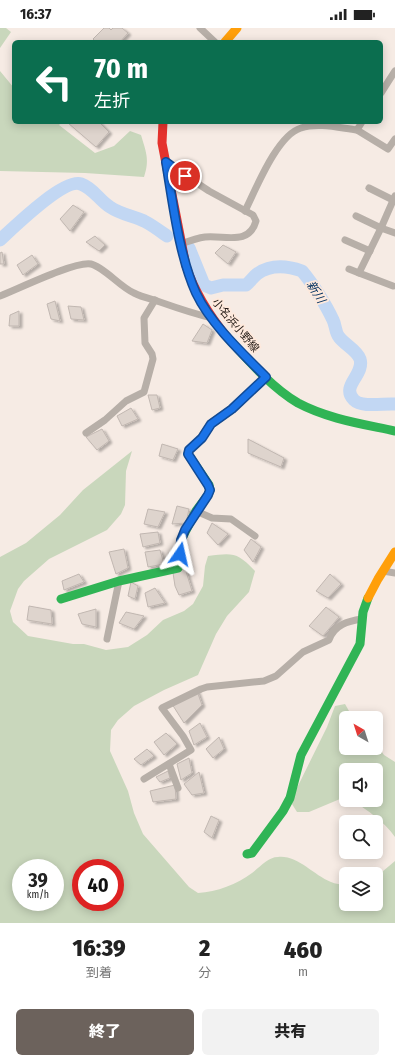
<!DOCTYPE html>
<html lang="ja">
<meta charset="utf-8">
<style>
:root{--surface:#fff;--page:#f2f2f2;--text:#222;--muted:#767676;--accent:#6c625c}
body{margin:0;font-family:"Fira Sans Condensed","Noto Sans JP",sans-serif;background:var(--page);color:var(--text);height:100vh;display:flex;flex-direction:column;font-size:15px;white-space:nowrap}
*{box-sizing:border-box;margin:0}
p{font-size:13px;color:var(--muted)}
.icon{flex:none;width:22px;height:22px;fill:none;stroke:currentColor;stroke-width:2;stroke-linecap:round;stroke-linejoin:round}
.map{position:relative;height:895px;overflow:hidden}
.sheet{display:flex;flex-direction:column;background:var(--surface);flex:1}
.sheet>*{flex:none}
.banner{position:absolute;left:12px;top:12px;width:371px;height:84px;border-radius:6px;box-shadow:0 2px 10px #0003;background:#0b6e4f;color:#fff;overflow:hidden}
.needle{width:26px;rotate:321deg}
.buttons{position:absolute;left:339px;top:683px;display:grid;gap:8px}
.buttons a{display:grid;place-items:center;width:44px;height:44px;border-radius:6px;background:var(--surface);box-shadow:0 2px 10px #0003;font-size:20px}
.speed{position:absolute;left:12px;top:831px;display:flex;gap:8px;font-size:20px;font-weight:700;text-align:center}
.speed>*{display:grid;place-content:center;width:52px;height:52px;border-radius:50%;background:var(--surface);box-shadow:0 2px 10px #0003;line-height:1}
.speed small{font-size:10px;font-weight:400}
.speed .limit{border:6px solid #d22;background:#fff;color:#111}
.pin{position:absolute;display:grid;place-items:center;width:34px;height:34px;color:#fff;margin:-17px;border:2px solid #fff;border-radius:50%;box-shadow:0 1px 4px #0007}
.me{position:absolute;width:44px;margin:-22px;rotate:11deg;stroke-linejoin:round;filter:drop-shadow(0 0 3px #0008)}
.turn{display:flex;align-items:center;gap:14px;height:84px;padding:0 16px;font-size:18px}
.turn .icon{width:52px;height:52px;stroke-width:2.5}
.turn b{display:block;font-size:28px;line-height:34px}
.eta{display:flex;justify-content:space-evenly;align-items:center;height:68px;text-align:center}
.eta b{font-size:24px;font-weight:800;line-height:28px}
.button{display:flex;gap:8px;margin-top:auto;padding:8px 16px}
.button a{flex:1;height:46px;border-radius:6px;background:var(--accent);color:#fff;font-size:16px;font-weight:800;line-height:46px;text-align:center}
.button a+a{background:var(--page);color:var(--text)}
.status{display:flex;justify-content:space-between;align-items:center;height:28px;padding:0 20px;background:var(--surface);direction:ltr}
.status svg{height:11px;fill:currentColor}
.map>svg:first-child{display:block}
</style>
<div class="status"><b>16:37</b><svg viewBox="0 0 49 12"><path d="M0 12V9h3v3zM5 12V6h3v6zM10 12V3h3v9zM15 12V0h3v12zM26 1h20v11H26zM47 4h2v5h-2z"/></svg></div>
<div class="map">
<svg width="395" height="895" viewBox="0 0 395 895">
<defs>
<filter id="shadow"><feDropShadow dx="3" dy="2" stdDeviation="1" flood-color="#0004"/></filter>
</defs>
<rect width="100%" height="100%" fill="#f6ebe4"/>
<g fill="#c9d7bc" fill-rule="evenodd">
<polygon points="0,0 6,0 11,4 0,20"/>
<path d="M0 43 14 60V94H62L59 97 95 125 114 118 130 103 141 107C146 124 150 132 144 149L85 145 0 143Z"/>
<path d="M132 423 126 443 125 477 121 486 107 502 49 531 24 553 18 561 10 583 13 594 28 608 73 616H84L106 622 128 619 147 607 163 592 184 583 193 576 203 558 205 538 208 528C233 525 237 524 255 543L249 564 227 588 216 606 198 647 164 662 134 678 118 692 111 702 110 723 128 763 134 785 143 806 189 859 198 865C217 864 237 856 252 845 260 839 268 829 278 829 298 827 313 847 331 854 335 856 341 856 346 857V876H376V849L395 833V895H0V529L26 515 60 487 83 462ZM21 840H55V874H21ZM81 840H115V874H81Z"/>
<path d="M345 676 353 690H346V720H376V716L384 727 395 734V809C384 793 368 783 352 772H376V742H346V771H340L309 784H297L292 776 294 766 327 699 335 678Z"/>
</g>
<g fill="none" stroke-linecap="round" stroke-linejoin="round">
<g stroke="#c2d7f3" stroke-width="13">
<path d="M0 212C13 200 64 150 81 156 93 160 100 173 110 179 120 186 133 188 144 193 152 197 160 203 167 208"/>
<path d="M189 220 204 257 211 260 223 257H246C250 254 253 249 257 246 271 236 288 238 302 243 313 256 326 277 333 292 336 298 335 304 339 309 345 317 357 322 360 331 365 347 340 358 354 372 362 380 384 375 395 376"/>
</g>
</g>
<g fill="#ded4cd" stroke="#c1b7b1" filter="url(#shadow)">
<polygon points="104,0 109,0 111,2 113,0 122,0 128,5 120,14 96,14 93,11"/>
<polygon points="69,94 99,94 109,104 96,119 68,95"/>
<polygon points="73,177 84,184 70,203 60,191"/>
<polygon points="95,208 105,217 99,223 86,214"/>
<polygon points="223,217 236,224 228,236 215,225"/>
<polygon points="2,224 4,236 0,236 0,225"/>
<polygon points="32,227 38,236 23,247 17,237"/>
<polygon points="55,273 60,293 51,291 47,276"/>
<polygon points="68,278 81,279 84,292 71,291"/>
<polygon points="19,283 19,298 9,298 10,287"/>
<polygon points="203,296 212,302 207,315 192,313"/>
<polygon points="148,367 157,367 160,380 152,382"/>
<polygon points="131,380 138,391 122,398 117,388"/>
<polygon points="102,401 109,413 97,422 86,409"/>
<polygon points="248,411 284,430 281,439 248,425"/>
<polygon points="162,416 178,421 173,432 159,428"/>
<polygon points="177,478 189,481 186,495 172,496"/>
<polygon points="148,481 165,484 158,499 144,496"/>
<polygon points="212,495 228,506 218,517 207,505"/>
<polygon points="158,504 160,515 143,519 140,506"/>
<polygon points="251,511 261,519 253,534 244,522"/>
<polygon points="124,521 128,540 116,546 109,524"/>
<polygon points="160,522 164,536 148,539 145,524"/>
<polygon points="185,540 192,563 179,567 175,558 173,545"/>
<polygon points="79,546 84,554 64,562 62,553"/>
<polygon points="330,546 341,556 328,570 316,563"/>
<polygon points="131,554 138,558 135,571 128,568"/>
<polygon points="155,560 165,575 148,579 145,565"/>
<polygon points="29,578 51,582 52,596 27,592"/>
<polygon points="326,579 339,589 323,608 309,598"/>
<polygon points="96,581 96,599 82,596 78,586"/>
<polygon points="126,584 144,588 134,601 119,595"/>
<polygon points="197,663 202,677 184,695 172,676"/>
<polygon points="200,695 207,709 194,717 189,703"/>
<polygon points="166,705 177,716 164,727 154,714"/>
<polygon points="219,709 224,721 213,730 206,721"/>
<polygon points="147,721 154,728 141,737 134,731"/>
<polygon points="189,730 192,745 181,752 177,736"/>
<polygon points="168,743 170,750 160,754 156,749"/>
<polygon points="199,744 204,765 192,767 184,756"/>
<polygon points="175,757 176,771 153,774 150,763"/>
<polygon points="211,788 219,792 212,810 204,804"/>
</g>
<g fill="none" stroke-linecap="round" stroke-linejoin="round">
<g stroke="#b7afa8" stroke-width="7">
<polyline points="200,0 215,14"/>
<polyline points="381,65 395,43"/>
<polyline points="357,102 388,121 395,111"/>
<path d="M165 134 209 163 253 187 256 193C249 218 225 207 205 209 197 210 189 213 181 216"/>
<polyline points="369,160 393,172"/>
<path d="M245 183C256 161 277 107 301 100 318 94 340 100 357 102L362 94"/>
<polyline points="356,188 381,200 395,168"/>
<polyline points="345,212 370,223"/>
<polyline points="349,241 359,245"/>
<polyline points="393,258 359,245 381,200 395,205"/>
<path d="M0 268C18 261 75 233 91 236 104 239 120 259 134 265 142 269 151 271 160 274 177 280 195 286 212 290"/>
<polyline points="86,405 105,392 126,373 144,364 153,331 152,326 145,315 144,290 155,272"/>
<polyline points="196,483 212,490 231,491 255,508"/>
<polyline points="383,543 395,545"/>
<polyline points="107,611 119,553"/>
<polyline points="169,736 178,760"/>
<path d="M144 751 191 722 183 708 162 680 201 661 207 659 264 653 276 648 303 624 329 612C334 597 348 593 362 591"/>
</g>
<g stroke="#30b455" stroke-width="9">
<path d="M227 309C247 331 272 360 298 375 328 391 363 396 395 403"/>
<polyline points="61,571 119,553 178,540 181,512 196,483 208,467 210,462 209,457 188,426 189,422 201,411"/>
<polyline points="247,826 252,825 283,783 290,770 301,727 360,616 363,584 368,570"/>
</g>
<g stroke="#ff9f0a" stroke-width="9">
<polyline points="225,14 237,0"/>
<polyline points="201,411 211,396 232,381 266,349"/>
<polyline points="368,570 378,551 395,524"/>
</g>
<path stroke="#e5322d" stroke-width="9" d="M163 94 162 115 186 238C195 265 209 287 227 309"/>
</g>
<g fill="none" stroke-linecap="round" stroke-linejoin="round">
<defs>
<path id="route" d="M180 526 181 512 185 502 208 467 210 462 208 457 188 426 189 422 202 410 211 396 232 381 266 349C243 326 210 295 196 265 179 227 173 176 166 134L185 148"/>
</defs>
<use href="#route" stroke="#114b97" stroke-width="10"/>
<use href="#route" stroke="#1a73e8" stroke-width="7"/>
</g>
<g text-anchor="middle" stroke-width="3.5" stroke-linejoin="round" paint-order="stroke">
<g font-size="11" fill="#211813" stroke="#fee9dc">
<text transform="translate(236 297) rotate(50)" y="4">小名浜小野線</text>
</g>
<g font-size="12" font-style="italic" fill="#033160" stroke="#fee9dc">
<text transform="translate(316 264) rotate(58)" y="4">新川</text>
</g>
</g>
</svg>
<div class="buttons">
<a><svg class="needle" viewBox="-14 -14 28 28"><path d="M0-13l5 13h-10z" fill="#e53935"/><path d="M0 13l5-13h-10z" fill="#767676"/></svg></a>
<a><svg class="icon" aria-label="sound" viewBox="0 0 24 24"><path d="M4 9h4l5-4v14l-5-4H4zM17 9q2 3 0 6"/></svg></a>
<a><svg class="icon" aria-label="search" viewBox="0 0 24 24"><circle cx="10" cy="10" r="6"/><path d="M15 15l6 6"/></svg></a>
<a><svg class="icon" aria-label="layers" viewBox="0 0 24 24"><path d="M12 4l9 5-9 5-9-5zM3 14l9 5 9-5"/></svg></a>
</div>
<div class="speed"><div>39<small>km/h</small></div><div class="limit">40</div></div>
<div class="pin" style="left:185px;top:148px;background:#d93025"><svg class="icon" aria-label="arrive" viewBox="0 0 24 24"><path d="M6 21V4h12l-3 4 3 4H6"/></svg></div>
<svg class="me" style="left:180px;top:526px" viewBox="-20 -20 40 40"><path d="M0-17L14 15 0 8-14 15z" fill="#1a73e8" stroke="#fff" stroke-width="4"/></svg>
<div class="banner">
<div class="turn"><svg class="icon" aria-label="left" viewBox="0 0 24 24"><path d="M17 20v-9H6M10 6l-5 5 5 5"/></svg><div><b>70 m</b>左折</div></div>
</div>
</div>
<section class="sheet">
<div class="eta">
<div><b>16:39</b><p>到着</p></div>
<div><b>2</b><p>分</p></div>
<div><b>460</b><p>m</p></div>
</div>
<div class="button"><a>終了</a><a>共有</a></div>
</section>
